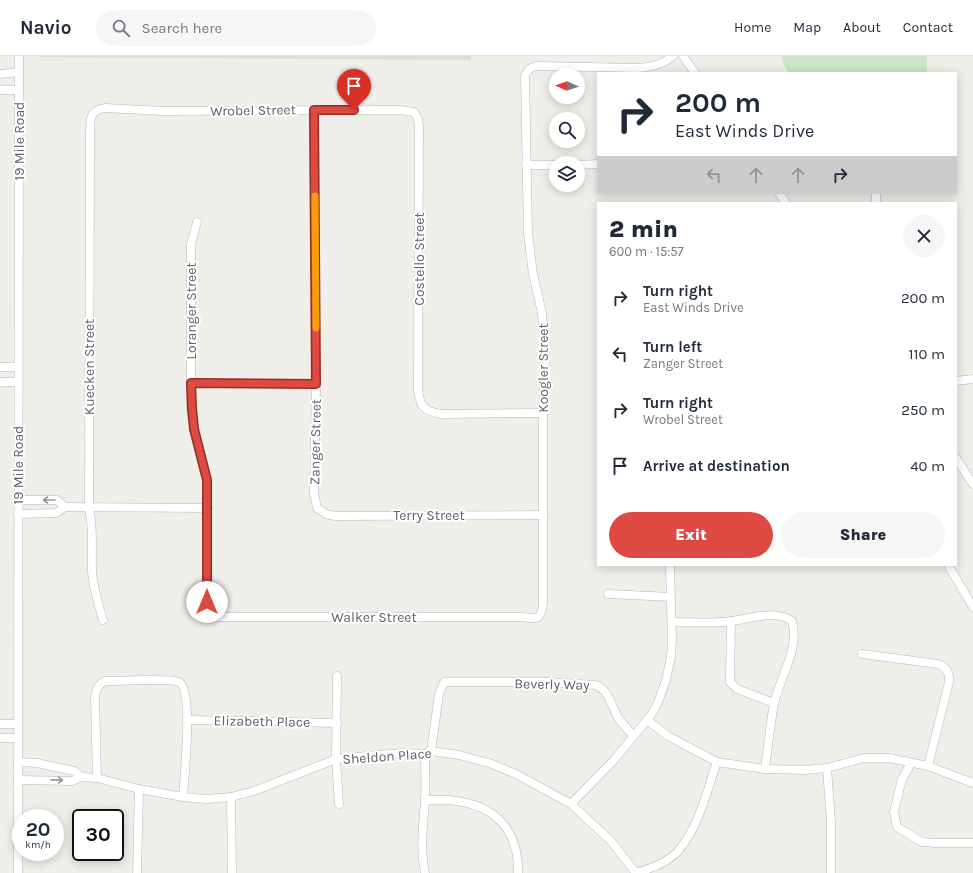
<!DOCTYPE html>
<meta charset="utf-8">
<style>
:root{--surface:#fff;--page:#f6f6f7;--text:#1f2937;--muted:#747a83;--line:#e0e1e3;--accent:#de4941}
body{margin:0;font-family:Karla,sans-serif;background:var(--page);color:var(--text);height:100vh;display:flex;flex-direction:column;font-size:15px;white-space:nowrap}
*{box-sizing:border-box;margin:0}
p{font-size:13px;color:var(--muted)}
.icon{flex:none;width:22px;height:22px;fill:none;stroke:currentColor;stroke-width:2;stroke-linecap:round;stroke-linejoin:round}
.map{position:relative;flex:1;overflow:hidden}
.side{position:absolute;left:597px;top:146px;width:360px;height:364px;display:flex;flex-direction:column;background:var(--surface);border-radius:0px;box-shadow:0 2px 10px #0003}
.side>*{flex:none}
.guide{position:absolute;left:597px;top:16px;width:360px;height:122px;border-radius:0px;box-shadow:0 2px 10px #0003;background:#fff;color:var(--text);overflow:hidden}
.needle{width:26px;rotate:272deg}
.controls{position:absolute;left:549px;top:12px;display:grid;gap:8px}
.controls a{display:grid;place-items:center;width:36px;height:36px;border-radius:50%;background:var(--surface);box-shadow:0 2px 10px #0003;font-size:20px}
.speed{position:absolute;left:12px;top:753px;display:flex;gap:8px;font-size:20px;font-weight:700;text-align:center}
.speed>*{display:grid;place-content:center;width:52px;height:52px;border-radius:50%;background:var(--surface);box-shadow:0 2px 10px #0003;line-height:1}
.speed small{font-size:10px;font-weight:400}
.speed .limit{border:2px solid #111;border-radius:6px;background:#fff;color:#111}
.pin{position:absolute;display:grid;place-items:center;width:34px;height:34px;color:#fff;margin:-41px -17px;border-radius:50% 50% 50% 0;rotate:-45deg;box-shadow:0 0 4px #0007}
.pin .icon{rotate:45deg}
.me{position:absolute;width:44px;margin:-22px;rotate:0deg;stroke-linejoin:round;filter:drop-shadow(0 0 3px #0008)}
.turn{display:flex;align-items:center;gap:14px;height:84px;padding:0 12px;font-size:18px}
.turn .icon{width:52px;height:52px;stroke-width:2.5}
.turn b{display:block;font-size:28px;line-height:34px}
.lanes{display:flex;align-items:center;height:38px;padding:0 12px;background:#0003;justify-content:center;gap:20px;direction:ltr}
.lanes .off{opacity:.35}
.round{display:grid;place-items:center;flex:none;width:42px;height:42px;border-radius:21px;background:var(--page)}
.overview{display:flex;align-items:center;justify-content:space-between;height:68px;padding:0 12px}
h1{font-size:24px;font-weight:800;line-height:30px}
.cta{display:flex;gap:8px;margin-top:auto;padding:8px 12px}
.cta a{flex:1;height:46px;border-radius:24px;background:var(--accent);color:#fff;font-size:16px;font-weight:800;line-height:46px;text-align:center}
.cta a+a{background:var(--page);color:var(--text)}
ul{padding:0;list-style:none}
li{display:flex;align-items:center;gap:12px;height:56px;padding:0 12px}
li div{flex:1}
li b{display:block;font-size:15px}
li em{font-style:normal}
header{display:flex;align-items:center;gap:24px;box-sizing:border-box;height:56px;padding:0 20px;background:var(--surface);border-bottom:1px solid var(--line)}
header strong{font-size:19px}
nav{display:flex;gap:22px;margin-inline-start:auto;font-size:14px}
.search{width:280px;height:36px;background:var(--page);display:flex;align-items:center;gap:10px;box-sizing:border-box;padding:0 14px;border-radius:22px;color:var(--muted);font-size:15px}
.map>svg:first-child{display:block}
</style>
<header>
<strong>Navio</strong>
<div class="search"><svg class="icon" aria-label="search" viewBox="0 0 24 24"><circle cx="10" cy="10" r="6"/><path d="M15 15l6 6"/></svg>Search here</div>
<nav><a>Home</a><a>Map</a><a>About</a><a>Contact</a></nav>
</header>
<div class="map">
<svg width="973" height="817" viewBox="0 0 973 817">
<rect width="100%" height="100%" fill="#f0eee8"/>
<polygon fill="#e0ddd6" points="39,0 471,0 471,4 39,1"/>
<polygon fill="#c8e5c7" points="781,0 927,0 927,17 789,17 784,9"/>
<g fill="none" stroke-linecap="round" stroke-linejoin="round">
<defs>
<g id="minor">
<polyline points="683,0 695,17"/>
<polyline points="0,18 19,16"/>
<polyline points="0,34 19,34"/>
<polyline points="314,54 316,328 314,437 317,452 326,458 335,460 543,459"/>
<polyline points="526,109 556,109"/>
<polyline points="578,109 598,108"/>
<polyline points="779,137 786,147"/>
<polyline points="876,147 876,137"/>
<path d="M197 166 191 188V352L194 373 207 424V546L208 553 210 558 218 561H524C538 564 541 563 543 548V367L545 298 542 257 533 218 528 177 525 20C527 14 530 12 536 10L637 12C651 11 662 9 673 0"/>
<polyline points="0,311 18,311"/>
<polyline points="956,325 973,323"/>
<polyline points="0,326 18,326"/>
<polyline points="191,327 316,328"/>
<polyline points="956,402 973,428"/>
<polyline points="18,444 57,444 65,451 56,457 18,458"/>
<polyline points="65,451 208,452"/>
<polyline points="948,509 973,551"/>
<polyline points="608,538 671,541"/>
<path d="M103 564C98 547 93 532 92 515 91 494 94 472 89 452L90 78C91 63 88 55 105 52L164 55 400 54 414 56 418 63 419 70 418 334C420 351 424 355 441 358L543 357"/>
<polyline points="731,565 730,626 737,633 774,647"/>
<path d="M672 566C691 566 712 568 731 565 750 563 775 553 792 565 800 593 780 621 774 648 770 669 768 691 765 713"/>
<path d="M862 598 938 608C946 611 950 617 949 626L928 710"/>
<polyline points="337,620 336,703 339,748"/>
<polyline points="188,664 337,667"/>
<polyline points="647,664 668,680 717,706 765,713 804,714 827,712 864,702 889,702 928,710 973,727"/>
<polyline points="0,668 18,668"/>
<polyline points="0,682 18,682"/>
<path d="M431 695 439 638 444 626H546L596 629C609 634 612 652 619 663 623 669 628 674 634 680"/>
<polyline points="18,706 37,707 74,715 82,721 72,725 18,724"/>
<polyline points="911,707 902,723 894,756 897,771 922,786 937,787 973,787"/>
<polyline points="827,712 831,766 831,817"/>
<polyline points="82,721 97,722 139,733 183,741 206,743 231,741 254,735 336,703 377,699 405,697 425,698 431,695 459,699 489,707 516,718 571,748 610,784 636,817"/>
<path d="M97 722 95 641C96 633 98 629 105 625 117 625 172 622 179 626 194 634 184 723 183 741"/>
<polyline points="231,741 232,817"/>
<path d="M425 744C435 744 446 743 456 745 497 750 519 776 518 817"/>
<polyline points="571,748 614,704 651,659 657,649 666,624 671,601 672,585 670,509"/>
<polyline points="18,817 19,0"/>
<polyline points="137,817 139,733"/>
<path d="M425 817C420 793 423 770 425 745 426 730 425 714 425 698"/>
<path d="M635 817C650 813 669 806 679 794 699 770 707 735 717 706"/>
</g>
</defs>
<use href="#minor" stroke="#b5b8bb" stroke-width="9"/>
<use href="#minor" stroke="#fff" stroke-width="8"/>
</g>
<defs><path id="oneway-shaft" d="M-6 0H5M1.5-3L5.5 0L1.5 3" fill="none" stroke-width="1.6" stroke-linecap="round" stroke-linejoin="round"/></defs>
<g stroke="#979a9c">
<use href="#oneway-shaft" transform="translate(49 444) rotate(-180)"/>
<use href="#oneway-shaft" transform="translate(57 724) rotate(1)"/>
</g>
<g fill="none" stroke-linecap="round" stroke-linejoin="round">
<defs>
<polyline id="route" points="207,546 207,424 194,373 192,352 191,327 316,328 314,54 354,54"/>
</defs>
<use href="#route" stroke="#902f2a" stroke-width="10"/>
<use href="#route" stroke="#de4941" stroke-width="7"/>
<polyline stroke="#f59e0b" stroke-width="7" points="315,140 316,272"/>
</g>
<g text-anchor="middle" stroke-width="4" stroke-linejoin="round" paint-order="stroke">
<g font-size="14" fill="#5f6367" stroke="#fff">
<text transform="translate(253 54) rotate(-1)" y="5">Wrobel Street</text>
<text transform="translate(19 85) rotate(-90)" y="5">19 Mile Road</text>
<text transform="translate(419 203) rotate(-90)" y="5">Costello Street</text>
<text transform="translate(191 255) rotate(-90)" y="5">Loranger Street</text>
<text transform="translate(89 311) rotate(-90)" y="5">Kuecken Street</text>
<text transform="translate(543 312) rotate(-90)" y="5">Koogler Street</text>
<text transform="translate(315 386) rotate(-89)" y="5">Zanger Street</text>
<text transform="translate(18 409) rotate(-90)" y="5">19 Mile Road</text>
<text x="429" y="464">Terry Street</text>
<text x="374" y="566">Walker Street</text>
<text transform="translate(552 628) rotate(1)" y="5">Beverly Way</text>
<text transform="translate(262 665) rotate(1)" y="5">Elizabeth Place</text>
<text transform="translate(387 700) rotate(-4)" y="5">Sheldon Place</text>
</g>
</g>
</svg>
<div class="controls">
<a><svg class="needle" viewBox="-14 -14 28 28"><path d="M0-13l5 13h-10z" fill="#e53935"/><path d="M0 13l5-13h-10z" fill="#747a83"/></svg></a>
<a><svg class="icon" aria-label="search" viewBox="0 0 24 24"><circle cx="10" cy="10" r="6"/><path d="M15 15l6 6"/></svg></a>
<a><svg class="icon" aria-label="layers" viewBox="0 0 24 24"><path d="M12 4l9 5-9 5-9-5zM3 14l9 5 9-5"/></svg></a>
</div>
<div class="speed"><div>20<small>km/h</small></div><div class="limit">30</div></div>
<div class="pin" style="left:354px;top:54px;background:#d93025"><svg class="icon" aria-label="arrive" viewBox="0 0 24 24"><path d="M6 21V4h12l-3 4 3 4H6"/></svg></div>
<svg class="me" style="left:207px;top:546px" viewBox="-20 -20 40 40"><circle r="19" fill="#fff"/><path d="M0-13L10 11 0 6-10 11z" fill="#de4941"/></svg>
<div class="guide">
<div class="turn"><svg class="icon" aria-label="right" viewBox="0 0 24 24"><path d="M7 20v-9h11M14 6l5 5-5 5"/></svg><div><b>200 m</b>East Winds Drive</div></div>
<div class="lanes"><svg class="icon off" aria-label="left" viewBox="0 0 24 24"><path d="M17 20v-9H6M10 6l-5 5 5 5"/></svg><svg class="icon off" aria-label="ahead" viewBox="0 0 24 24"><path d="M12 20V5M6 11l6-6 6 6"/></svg><svg class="icon off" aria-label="ahead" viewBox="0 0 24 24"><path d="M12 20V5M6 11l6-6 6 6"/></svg><svg class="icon" aria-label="right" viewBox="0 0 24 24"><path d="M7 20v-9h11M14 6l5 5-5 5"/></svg></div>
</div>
<section class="side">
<div class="overview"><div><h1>2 min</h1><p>600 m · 15:57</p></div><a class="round"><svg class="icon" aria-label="close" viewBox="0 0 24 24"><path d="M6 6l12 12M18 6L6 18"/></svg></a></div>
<ul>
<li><svg class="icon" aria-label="right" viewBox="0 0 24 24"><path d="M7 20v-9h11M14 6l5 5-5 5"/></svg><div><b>Turn right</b><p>East Winds Drive</p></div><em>200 m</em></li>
<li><svg class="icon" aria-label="left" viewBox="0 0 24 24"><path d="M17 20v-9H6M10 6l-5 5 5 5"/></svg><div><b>Turn left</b><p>Zanger Street</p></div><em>110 m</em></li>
<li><svg class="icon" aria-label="right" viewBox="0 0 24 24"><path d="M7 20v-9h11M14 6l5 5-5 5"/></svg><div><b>Turn right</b><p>Wrobel Street</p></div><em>250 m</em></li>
<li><svg class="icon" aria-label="arrive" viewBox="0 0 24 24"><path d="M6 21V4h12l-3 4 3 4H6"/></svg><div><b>Arrive at destination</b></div><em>40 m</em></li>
</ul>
<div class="cta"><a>Exit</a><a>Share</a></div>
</section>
</div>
